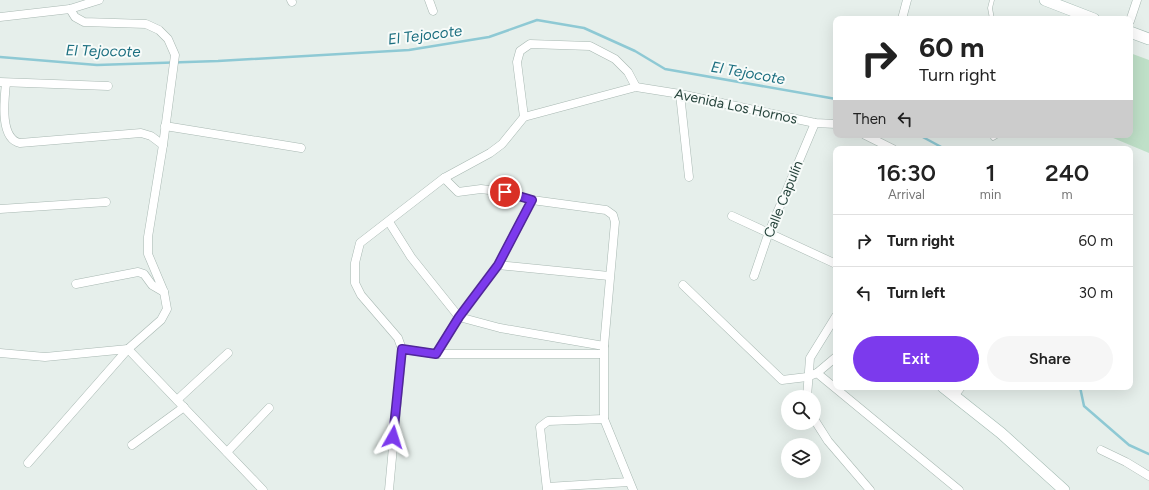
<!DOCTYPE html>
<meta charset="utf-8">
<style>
:root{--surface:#fff;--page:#f6f6f6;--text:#222;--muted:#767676;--line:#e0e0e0;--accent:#7c3aed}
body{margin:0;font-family:Figtree,sans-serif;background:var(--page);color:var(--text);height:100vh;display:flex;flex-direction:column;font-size:15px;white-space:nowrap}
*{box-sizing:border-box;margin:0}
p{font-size:13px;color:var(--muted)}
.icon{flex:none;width:22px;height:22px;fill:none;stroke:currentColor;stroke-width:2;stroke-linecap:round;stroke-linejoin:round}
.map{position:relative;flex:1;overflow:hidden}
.sheet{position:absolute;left:833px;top:146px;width:300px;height:244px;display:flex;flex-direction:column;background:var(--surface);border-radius:8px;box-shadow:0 4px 16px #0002}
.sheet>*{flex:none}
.top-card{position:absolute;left:833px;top:16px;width:300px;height:122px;border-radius:8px;box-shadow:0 4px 16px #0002;background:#fff;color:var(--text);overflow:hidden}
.buttons{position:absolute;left:781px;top:390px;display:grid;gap:8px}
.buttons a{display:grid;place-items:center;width:40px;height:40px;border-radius:50%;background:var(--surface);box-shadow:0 4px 16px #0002;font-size:20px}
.pin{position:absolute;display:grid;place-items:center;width:34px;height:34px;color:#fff;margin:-17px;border:2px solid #fff;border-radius:50%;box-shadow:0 1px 4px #0007}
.me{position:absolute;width:44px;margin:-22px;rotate:6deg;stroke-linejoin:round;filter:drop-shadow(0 0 3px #0008)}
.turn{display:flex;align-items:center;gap:14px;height:84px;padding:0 20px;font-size:18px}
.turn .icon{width:52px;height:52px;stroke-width:2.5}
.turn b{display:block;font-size:28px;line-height:34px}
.then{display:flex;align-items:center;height:38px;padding:0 20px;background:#0003;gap:8px;font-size:15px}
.eta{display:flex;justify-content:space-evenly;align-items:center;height:68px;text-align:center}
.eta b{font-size:24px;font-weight:600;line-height:28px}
.button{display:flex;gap:8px;margin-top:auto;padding:8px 20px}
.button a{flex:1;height:46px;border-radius:24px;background:var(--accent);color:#fff;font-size:16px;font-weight:600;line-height:46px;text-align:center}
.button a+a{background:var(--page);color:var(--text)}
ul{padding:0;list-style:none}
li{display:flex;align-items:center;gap:12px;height:52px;padding:0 20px;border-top:1px solid var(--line)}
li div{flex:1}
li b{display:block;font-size:15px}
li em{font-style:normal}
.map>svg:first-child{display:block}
</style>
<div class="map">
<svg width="1149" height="490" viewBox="0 0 1149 490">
<rect width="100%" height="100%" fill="#e6efeb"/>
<polygon fill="#bfe0c8" points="1130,53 1149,60 1149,153 1106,135 1130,135"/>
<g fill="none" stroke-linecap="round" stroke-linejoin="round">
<g stroke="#8ec9d4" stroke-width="2.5">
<polyline points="0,57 97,65 218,61 409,50 489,37 537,20 584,28 635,51 665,69 836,99"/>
<polyline points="919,135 945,149"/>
<polyline points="1080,387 1084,406 1129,445 1149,454"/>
</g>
<defs>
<g id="lane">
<polyline points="992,19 990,8 992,0"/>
<polyline points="993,138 998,135"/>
</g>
<g id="street">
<polyline points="291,0 292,2"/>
<polyline points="429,0 433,11"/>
<polyline points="0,17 70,9 99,0"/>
<polyline points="902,19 907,0"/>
<polyline points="1130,21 1137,0"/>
<polyline points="0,82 108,86"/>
<path d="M6 83C4 102 0 139 20 143L141 133 151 136 163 145"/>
<polyline points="680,94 689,177"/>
<polyline points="524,117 517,62 520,51 530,44 590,46 615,59 628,72 636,87"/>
<polyline points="165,126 301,148"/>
<polyline points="865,135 893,149"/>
<polyline points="444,178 458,192 481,189 505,192 532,200 606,210 613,215 615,222 604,346 604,419 633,490"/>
<polyline points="0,209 106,202"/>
<polyline points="732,216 836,264"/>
<polyline points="389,222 411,257 459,317 500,328 604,346"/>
<polyline points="498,265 609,276"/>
<polyline points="754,276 769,232 815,123"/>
<polyline points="76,284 138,272 144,274 152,285 164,292"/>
<polyline points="683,285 782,380 807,377 817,373 959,490"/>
<polyline points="128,349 263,490"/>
<polyline points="402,349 436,354 603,354"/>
<polyline points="0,353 45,357 128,349"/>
<polyline points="436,354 459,317 498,265 532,200"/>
<polyline points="817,373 836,357"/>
<polyline points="954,396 961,387"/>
<polyline points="807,397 810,358 836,316"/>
<polyline points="177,400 228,353"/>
<polyline points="814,419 828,441 870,490"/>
<polyline points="132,445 184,407"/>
<polyline points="1101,450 1126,462 1149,476"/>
<polyline points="227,452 269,408"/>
<polyline points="28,463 128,349 161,320 167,309 164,292 148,254 148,237 163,145 175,55 168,39 159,30 146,24 84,22 75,17 70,9"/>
<polyline points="547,487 629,482"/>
<polyline points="389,490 402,349 398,338 361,295 355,283 355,263 360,243 444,178 490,153 502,144 524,117 636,87 680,94 815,123 836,124"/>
<polyline points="547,490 540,427 548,421 604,419"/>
</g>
<g id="secondary">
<polyline points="1045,0 1094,19"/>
<polyline points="1130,32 1149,39"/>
<polyline points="943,387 1001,433 1064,490"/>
</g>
</defs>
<use href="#lane" stroke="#a8b8b2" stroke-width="5"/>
<use href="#street" stroke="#a8b8b2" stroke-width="9"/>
<use href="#secondary" stroke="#a4bbb3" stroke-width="12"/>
<use href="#lane" stroke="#fff" stroke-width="4"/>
<use href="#street" stroke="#fff" stroke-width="8"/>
<use href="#secondary" stroke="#fff" stroke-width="11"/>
</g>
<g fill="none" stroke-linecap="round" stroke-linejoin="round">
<defs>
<polyline id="route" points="393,437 402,349 436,354 459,317 498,265 532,200 505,192"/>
</defs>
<use href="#route" stroke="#51269a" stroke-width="10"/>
<use href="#route" stroke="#7c3aed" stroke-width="7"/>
</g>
<g text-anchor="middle" stroke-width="4" stroke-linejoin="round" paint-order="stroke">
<g font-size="14" fill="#24423a" stroke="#f7fbf9">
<text transform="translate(736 106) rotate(12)" y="5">Avenida Los Hornos</text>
<text transform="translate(783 199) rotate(-68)" y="5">Calle Capulín</text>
</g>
<g font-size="15" font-style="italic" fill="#1c6f80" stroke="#f7fbf9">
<text transform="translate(425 35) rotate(-7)" y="5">El Tejocote</text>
<text transform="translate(103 51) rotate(1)" y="5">El Tejocote</text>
<text transform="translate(748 73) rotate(10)" y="5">El Tejocote</text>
</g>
</g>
</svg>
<div class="buttons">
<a><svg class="icon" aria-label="search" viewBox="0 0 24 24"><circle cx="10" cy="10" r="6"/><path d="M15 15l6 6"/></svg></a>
<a><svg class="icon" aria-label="layers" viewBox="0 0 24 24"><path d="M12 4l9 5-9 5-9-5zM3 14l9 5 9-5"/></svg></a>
</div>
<div class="pin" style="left:505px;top:192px;background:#d93025"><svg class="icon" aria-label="arrive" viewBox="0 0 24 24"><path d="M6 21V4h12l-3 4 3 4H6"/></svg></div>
<svg class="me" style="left:393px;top:437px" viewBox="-20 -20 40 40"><path d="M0-17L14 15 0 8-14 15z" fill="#7c3aed" stroke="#fff" stroke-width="4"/></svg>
<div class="top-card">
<div class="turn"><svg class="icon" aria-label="right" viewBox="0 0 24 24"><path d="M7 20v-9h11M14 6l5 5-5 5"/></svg><div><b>60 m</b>Turn right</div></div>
<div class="then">Then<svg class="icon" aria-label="left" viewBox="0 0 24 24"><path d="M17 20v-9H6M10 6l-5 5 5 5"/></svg></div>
</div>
<section class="sheet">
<div class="eta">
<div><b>16:30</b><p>Arrival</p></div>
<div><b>1</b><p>min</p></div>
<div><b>240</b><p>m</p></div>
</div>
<ul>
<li><svg class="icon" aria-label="right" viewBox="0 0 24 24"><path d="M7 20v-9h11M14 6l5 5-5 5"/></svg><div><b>Turn right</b></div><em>60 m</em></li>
<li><svg class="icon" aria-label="left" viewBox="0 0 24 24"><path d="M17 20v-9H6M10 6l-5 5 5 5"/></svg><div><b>Turn left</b></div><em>30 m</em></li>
</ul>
<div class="button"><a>Exit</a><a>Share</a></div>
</section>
</div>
